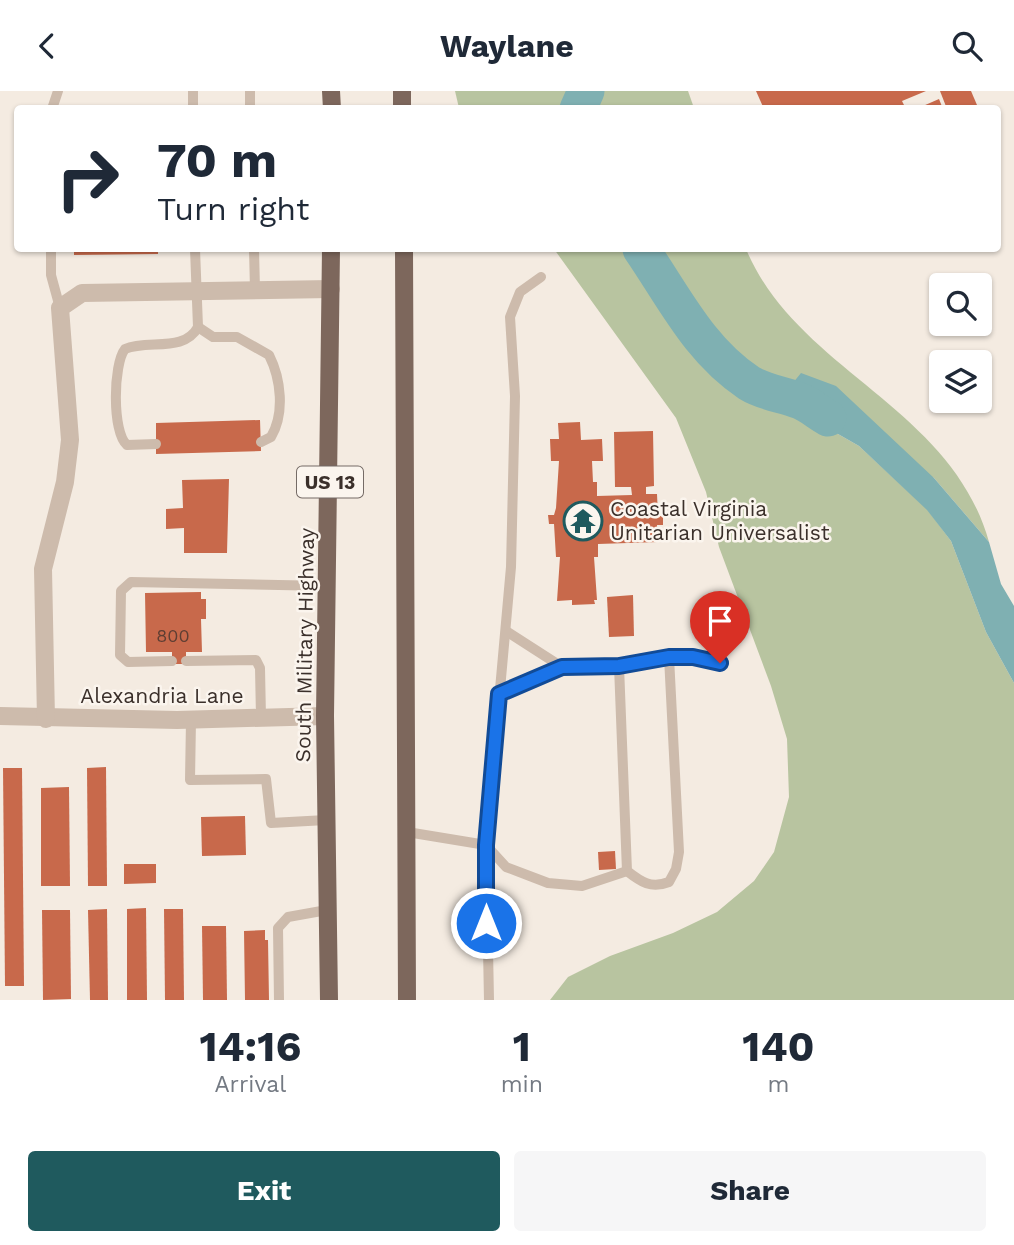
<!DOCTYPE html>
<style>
:root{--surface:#fff;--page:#f6f6f7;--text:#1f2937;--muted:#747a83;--accent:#1f5a5e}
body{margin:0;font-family:"Work Sans",sans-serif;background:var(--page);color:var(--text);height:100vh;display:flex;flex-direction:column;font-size:26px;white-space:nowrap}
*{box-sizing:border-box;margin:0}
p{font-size:23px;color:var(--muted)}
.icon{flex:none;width:38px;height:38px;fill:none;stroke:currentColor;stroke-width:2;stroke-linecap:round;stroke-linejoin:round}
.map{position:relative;height:909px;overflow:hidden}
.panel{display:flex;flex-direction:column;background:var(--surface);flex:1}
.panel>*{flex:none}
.top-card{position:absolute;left:14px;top:14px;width:987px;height:147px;border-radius:7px;box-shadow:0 2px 5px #0004;background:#fff;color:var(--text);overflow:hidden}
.fabs{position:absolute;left:929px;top:182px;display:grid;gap:14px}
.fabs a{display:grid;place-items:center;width:63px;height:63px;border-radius:7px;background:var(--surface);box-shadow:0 2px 5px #0004;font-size:35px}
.pin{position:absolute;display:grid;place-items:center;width:60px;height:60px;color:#fff;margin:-72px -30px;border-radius:50% 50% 50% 0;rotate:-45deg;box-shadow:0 0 7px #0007}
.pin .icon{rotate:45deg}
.me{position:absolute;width:77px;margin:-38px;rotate:0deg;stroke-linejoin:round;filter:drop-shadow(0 0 5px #0008)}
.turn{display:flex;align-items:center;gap:24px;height:147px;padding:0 28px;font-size:32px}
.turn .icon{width:91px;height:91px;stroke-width:2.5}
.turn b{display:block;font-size:49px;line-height:60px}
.eta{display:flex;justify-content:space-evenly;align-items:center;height:119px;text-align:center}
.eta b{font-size:42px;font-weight:700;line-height:49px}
.button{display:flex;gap:14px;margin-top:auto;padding:14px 28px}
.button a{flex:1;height:80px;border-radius:7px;background:var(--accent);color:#fff;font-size:28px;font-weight:700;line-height:80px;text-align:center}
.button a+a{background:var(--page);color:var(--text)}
header{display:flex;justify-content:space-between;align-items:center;height:91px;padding:0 28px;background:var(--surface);font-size:32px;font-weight:700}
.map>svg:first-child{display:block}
</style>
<header><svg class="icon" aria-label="back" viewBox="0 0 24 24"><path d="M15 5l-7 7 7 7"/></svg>Waylane<svg class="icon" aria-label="search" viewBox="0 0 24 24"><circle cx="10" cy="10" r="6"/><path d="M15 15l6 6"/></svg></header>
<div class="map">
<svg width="1014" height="909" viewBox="0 0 1014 909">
<rect width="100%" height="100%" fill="#f4ebe1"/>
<g fill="#b8c4a0">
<polygon points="455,0 688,0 694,17 459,17"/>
<path d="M554 158H746C797 280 951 315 989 451L934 387 789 315 859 355 927 418 951 450 986 541 1014 592V909H550L568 886 610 865 673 842 717 821 754 790 774 761 789 706 787 648 771 595 719 456 706 401 676 327Z"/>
</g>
<polygon fill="#7fb0b2" points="801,282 836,295 934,387 989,451 1001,493 1014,515 1014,592 986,541 951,450 927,419 859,355 789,315 784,303"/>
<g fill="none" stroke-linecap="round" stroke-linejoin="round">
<g stroke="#7fb0b2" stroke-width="37">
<polyline points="578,18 586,0"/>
<path d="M641 158C674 206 699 259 749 292 765 302 783 303 800 310 810 314 819 322 828 327"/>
</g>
</g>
<g fill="#c8694b">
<polygon points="756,0 926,0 902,10 906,18 764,18"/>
<polygon points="940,0 971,0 977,14 968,18 947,18"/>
<polygon points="939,8 943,18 916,18"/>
<polygon points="74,158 158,158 158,163 74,164"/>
<polygon points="260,329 261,360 156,363 156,332"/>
<polygon points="580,331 581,349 602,348 603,370 592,370 593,391 597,391 597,405 632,404 631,396 615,396 614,341 653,340 654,395 646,396 646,403 657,403 658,425 663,425 663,434 657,434 658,451 598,453 598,466 594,466 597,509 594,509 595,513 572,514 572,509 557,510 560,466 556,466 554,433 549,433 548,424 554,424 556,417 559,370 551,370 550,348 559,348 558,332"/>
<polygon points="229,388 227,462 184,462 184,437 166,438 166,418 183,417 182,389"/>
<polygon points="201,501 201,508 206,508 206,528 201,528 202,561 186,561 186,573 172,573 172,561 146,561 145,502"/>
<polygon points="633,504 634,545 609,546 607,506"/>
<polygon points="106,676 107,795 88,795 87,677"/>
<polygon points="3,677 22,677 24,895 5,895"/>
<polygon points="69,696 70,795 41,795 41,697"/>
<polygon points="245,725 246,764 202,765 201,726"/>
<polygon points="615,760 616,778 599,779 598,761"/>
<polygon points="124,773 156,773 156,792 124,793"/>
<polygon points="146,817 147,909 127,909 127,818"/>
<polygon points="107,818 108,909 90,909 88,819"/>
<polygon points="164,818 183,818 184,909 165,909"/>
<polygon points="42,819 70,819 71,908 43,909"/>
<polygon points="202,835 226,835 227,909 203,909"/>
<polygon points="265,839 265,849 268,849 269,909 245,909 244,840"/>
</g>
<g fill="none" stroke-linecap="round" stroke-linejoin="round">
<g stroke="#cdbbac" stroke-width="10">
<polyline points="193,0 193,18"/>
<polyline points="250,0 250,18"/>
<polyline points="52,18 58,0"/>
<polyline points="51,158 51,184 60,217"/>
<polyline points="254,158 255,199"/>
<path d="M198 236 213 246H237L269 264C281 288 285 322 271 346L261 351"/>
<path d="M156 353 127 354C112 342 113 273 125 258 148 248 184 262 198 236L195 158"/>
<polyline points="506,540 562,576"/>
<polyline points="172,570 128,571 120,564 121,500 131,491 328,495"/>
<polyline points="186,570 256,569 260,577 261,627"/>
<path d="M619 575 627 780C641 791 651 798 669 791L676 778 679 761 669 566"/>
<polyline points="500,602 562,576 619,575 669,566 693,566 720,572"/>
<polyline points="191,629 190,689 266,688 271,732 326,729"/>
<polyline points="407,741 486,754 506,776 548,792 582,795 627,780"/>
<polyline points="279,909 278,837 288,826 327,819"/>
<polyline points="489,909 486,754 511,476 515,305 510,226 520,201 541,186"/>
</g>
<g stroke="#cdbbac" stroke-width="18">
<polyline points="0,625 177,629 325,625"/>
<polyline points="46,628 43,478 65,391 70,349 60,217 82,202 331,198"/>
</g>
<g stroke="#7d675c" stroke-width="18">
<polyline points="331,0 332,18"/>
<polyline points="402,0 402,18"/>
<polyline points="404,158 407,909"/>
<polyline points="329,909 325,625 331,158"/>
</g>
</g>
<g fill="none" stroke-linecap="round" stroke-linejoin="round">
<defs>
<polyline id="route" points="486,832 486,754 499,603 562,576 619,575 669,566 693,566 720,572"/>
</defs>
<use href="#route" stroke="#114b97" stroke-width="18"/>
<use href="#route" stroke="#1a73e8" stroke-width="12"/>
</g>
<defs>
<symbol id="temple-ring" viewBox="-11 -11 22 22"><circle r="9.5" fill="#fbf5ee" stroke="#1f5a5e" stroke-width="1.5"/><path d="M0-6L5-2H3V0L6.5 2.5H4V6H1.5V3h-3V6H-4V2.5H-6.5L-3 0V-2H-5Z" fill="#1f5a5e"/></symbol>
</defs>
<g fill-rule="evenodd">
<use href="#temple-ring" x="561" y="408" width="44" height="44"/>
</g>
<g text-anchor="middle" stroke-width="5" stroke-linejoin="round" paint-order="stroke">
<g font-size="18" fill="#5e3e33">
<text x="173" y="551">800</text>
</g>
<rect fill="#fbf5ee" stroke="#756b66" stroke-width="2" x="297" y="375.5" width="66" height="31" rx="5"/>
<g font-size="19" font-weight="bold" fill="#3b302b">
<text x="330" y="398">US 13</text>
</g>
<g font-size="21" fill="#3b302b" stroke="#fbf5ee" text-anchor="start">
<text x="610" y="425">Coastal Virginia<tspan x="610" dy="24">Unitarian Universalist</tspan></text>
</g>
<g font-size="21" fill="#3b302b" stroke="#fbf5ee">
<text transform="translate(305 554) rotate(-89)" y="7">South Military Highway</text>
<text x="162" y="612">Alexandria Lane</text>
</g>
</g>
</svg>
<div class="fabs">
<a><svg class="icon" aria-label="search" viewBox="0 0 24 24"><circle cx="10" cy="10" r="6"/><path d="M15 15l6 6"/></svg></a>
<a><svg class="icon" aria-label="layers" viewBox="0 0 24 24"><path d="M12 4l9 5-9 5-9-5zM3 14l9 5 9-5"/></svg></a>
</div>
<div class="pin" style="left:720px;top:572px;background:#d93025"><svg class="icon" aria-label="arrive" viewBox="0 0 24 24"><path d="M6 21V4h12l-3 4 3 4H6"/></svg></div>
<svg class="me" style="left:486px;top:832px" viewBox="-20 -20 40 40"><circle r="17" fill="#1a73e8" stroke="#fff" stroke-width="3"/><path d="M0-11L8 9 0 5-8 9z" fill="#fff"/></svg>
<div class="top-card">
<div class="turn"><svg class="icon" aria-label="right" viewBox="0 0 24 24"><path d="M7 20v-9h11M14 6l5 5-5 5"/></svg><div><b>70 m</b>Turn right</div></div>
</div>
</div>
<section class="panel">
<div class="eta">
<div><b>14:16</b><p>Arrival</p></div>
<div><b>1</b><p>min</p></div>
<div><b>140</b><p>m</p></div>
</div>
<div class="button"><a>Exit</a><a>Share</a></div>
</section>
